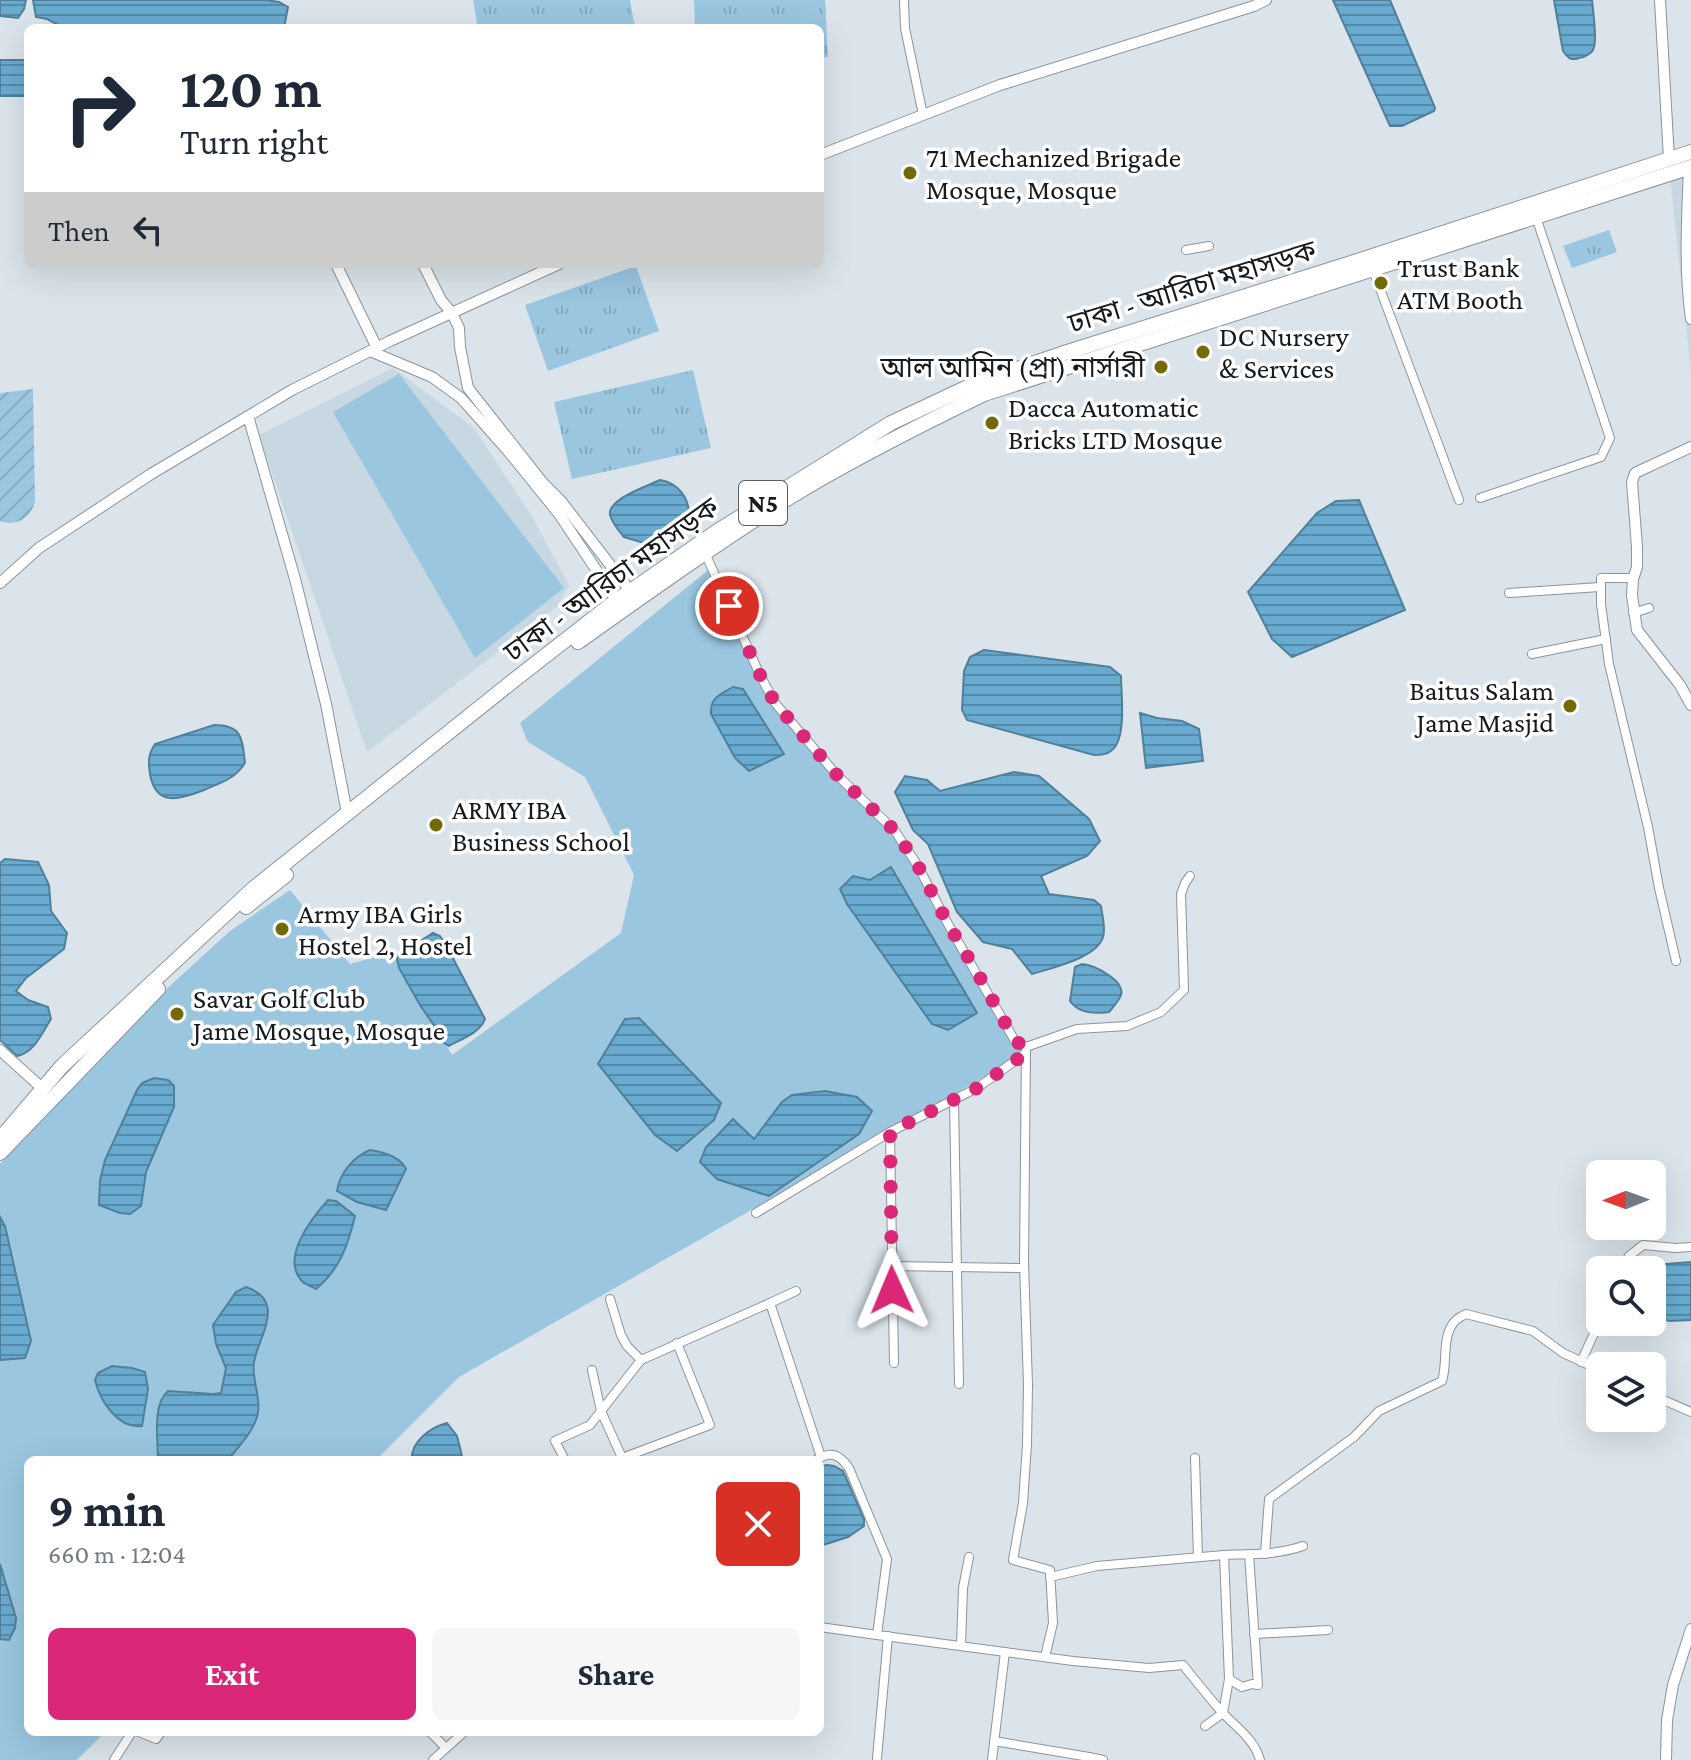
<!DOCTYPE html>
<meta charset="utf-8">
<style>
:root{--surface:#fff;--page:#f6f6f7;--text:#1f2937;--muted:#747a83;--accent:#db2777}
body{margin:0;font-family:"Crimson Pro","Noto Sans Bengali",serif;background:var(--page);color:var(--text);height:100vh;display:flex;flex-direction:column;font-size:30px;white-space:nowrap}
*{box-sizing:border-box;margin:0}
p{font-size:26px;color:var(--muted)}
.icon{flex:none;width:44px;height:44px;fill:none;stroke:currentColor;stroke-width:2;stroke-linecap:round;stroke-linejoin:round}
.map{position:relative;flex:1;overflow:hidden}
.side{position:absolute;left:24px;top:1456px;width:800px;height:280px;display:flex;flex-direction:column;background:var(--surface);border-radius:12px;box-shadow:0 8px 32px #0002}
.side>*{flex:none}
.banner{position:absolute;left:24px;top:24px;width:800px;height:244px;border-radius:12px;box-shadow:0 8px 32px #0002;background:#fff;color:var(--text);overflow:hidden}
.needle{width:52px;rotate:269deg}
.fabs{position:absolute;left:1586px;top:1160px;display:grid;gap:16px}
.fabs a{display:grid;place-items:center;width:80px;height:80px;border-radius:12px;background:var(--surface);box-shadow:0 8px 32px #0002;font-size:40px}
.pin{position:absolute;display:grid;place-items:center;width:68px;height:68px;color:#fff;margin:-34px;border:4px solid #fff;border-radius:50%;box-shadow:0 2px 8px #0007}
.me{position:absolute;width:88px;margin:-44px;rotate:359deg;stroke-linejoin:round;filter:drop-shadow(0 0 6px #0008)}
.turn{display:flex;align-items:center;gap:28px;height:168px;padding:0 24px;font-size:36px}
.turn .icon{width:104px;height:104px;stroke-width:2.5}
.turn b{display:block;font-size:56px;line-height:68px}
.then{display:flex;align-items:center;height:76px;padding:0 24px;background:#0003;gap:16px;font-size:30px}
.round{display:grid;place-items:center;flex:none;width:84px;height:84px;border-radius:12px;background:var(--page)}
.summary{display:flex;align-items:center;justify-content:space-between;height:136px;padding:0 24px}
h1{font-size:48px;font-weight:700;line-height:60px}
.action{display:flex;gap:16px;margin-top:auto;padding:16px 24px}
.action a{flex:1;height:92px;border-radius:12px;background:var(--accent);color:#fff;font-size:32px;font-weight:700;line-height:92px;text-align:center}
.action a+a{background:var(--page);color:var(--text)}
.map>svg:first-child{display:block}
</style>
<div class="map">
<svg width="1691" height="1760" viewBox="0 0 1691 1760">
<defs>
<pattern id="park-tufts" width="24" height="20" patternUnits="userSpaceOnUse" patternTransform="scale(2)"><rect width="24" height="20" fill="#9ac6e0"/><path d="M3 7l-1-3M5 7V3M7 7l1-3M15 17l-1-3M17 17v-4M19 17l1-3" fill="none" stroke="#84aac0"/></pattern>
<pattern id="garden-furrows" width="10" height="10" patternUnits="userSpaceOnUse" patternTransform="scale(2)"><rect width="10" height="10" fill="#9ac6e0"/><path d="M-1 1l2-2M0 10L10 0M9 11l2-2" fill="none" stroke="#84aac0"/></pattern>
<pattern id="water-rules" width="6" height="5" patternUnits="userSpaceOnUse" patternTransform="scale(2)"><rect width="6" height="5" fill="#69abd0"/><path d="M0 2.5h6" fill="none" stroke="#558aa8"/></pattern>
</defs>
<rect width="100%" height="100%" fill="#dae4ea"/>
<g fill="#c7d8e3">
<polygon points="1691,171 1691,372 1670,177"/>
<polygon points="393,368 474,428 531,515 569,585 558,606 367,752 259,435"/>
</g>
<g fill="#9ac6e0">
<polygon points="399,374 564,588 475,658 333,412"/>
<polygon points="713,566 775,703 908,851 1026,1053 459,1377 376,1460 28,1460 28,1732 105,1732 77,1760 0,1760 0,1164 90,1059 230,931 290,890 350,964 393,952 452,1055 621,933 634,875 585,777 528,742 520,723"/>
</g>
<g fill="url(#park-tufts)">
<polygon points="473,0 630,0 635,28 478,28"/>
<polygon points="694,0 825,0 828,57 820,58 820,28 695,28"/>
<polygon points="1609,230 1617,252 1572,268 1563,246"/>
<polygon points="636,266 659,331 548,371 525,305"/>
<polygon points="693,370 711,448 572,479 554,402"/>
</g>
<path fill="url(#garden-furrows)" d="M33 389 35 502C30 518 17 527 0 521V393Z"/>
<g fill="url(#water-rules)" stroke="#50809a" stroke-width="2">
<polygon points="0,0 26,0 24,9 18,18 0,16"/>
<polygon points="33,0 266,0 279,2 288,7 284,28 139,28 126,25 116,28 64,28 47,19 36,17"/>
<polygon points="1333,0 1390,0 1435,108 1434,111 1402,126 1390,126"/>
<path d="M1554 0H1592C1593 10 1597 38 1594 47 1593 53 1585 57 1579 58 1571 61 1568 58 1563 51Z"/>
<rect x="0" y="60" width="28" height="36"/>
<path d="M660 480C698 486 699 543 661 545 650 546 635 540 624 537 619 531 612 523 610 515 607 499 648 486 660 480Z"/>
<polygon points="1359,500 1405,610 1292,657 1272,639 1248,592 1317,513 1336,501"/>
<path d="M984 650 1110 667 1121 676C1121 694 1127 738 1112 750 1107 755 1100 755 1094 755L967 720 962 710 964 671 970 657Z"/>
<path d="M733 687 743 689 784 754 749 771 735 758 711 714C710 697 720 695 733 687Z"/>
<polygon points="1140,713 1157,718 1182,721 1199,729 1203,761 1146,768"/>
<path d="M214 725C243 725 242 739 245 763 235 779 220 783 204 790 181 799 156 808 150 774 148 762 148 755 155 744Z"/>
<path d="M1014 772 1039 776 1089 819 1100 841 1087 856 1041 876 1049 894 1094 900 1101 906C1102 915 1106 928 1103 937 1097 958 1051 968 1032 974L1012 949 983 942 957 912 928 844 913 830 895 792 905 776 927 780 940 791Z"/>
<path d="M5 859 38 862 49 885 51 911 67 933 64 949 26 978 16 991 28 1000 48 1007 51 1019C42 1033 34 1053 17 1056L0 1040V863Z"/>
<polygon points="891,867 977,1013 948,1030 932,1024 847,904 840,889 853,876 870,880"/>
<path d="M433 933 440 936 446 945 485 1019C480 1033 461 1039 449 1046L443 1042 433 1024 420 1005 399 968 397 959 399 955Z"/>
<path d="M1082 964C1094 965 1125 980 1121 995 1119 1001 1113 1007 1109 1012 1095 1014 1079 1014 1070 1001L1075 967Z"/>
<polygon points="639,1018 721,1103 714,1120 677,1151 655,1135 598,1064 625,1019"/>
<polygon points="154,1078 168,1080 174,1086 174,1107 146,1172 141,1206 130,1214 120,1213 99,1205 100,1180 105,1160 137,1090 142,1083"/>
<polygon points="825,1091 857,1097 872,1111 859,1134 769,1196 717,1179 700,1162 706,1147 733,1119 754,1139 782,1102 792,1095"/>
<path d="M370 1150C383 1152 400 1156 406 1169L386 1210 357 1202 337 1191C340 1173 353 1157 370 1150Z"/>
<path d="M328 1200 336 1201 355 1216C348 1245 340 1269 316 1289 312 1287 308 1285 304 1283 278 1260 312 1218 328 1200Z"/>
<polygon points="0,1217 5,1226 31,1341 25,1358 0,1360"/>
<polygon points="1691,1262 1691,1320 1670,1321 1652,1316 1652,1270 1638,1270 1653,1265"/>
<path d="M246 1287C287 1301 259 1335 254 1362 251 1378 261 1396 258 1412 256 1429 238 1447 228 1460H158C158 1440 152 1404 168 1391L213 1394 221 1393 226 1368 216 1344 213 1325 236 1292Z"/>
<path d="M112 1366 132 1368 145 1372 148 1389 142 1426C118 1429 100 1401 95 1380L98 1373Z"/>
<path d="M447 1423 457 1436 463 1460H412C410 1442 431 1427 447 1423Z"/>
<polygon points="827,1465 834,1466 843,1471 864,1519 864,1526 848,1537 820,1546 820,1466"/>
<polygon points="0,1564 16,1618 15,1628 9,1640 0,1639"/>
</g>
<g fill="none" stroke-linecap="round" stroke-linejoin="round">
<defs>
<g id="minor">
<polyline points="904,0 905,28 923,115"/>
<polyline points="1186,250 1209,246"/>
<polyline points="1373,270 1459,500"/>
<polyline points="1480,498 1601,457 1610,438 1536,217"/>
<polyline points="705,553 761,677 775,703 836,774 895,831 918,866 948,924 1015,1041 1026,1047 1077,1029 1127,1026 1161,1012 1184,990 1181,894 1185,883 1190,876"/>
<polyline points="1634,578 1601,578 1601,604 1609,664 1648,827 1659,888 1676,961"/>
<polyline points="1509,593 1600,587"/>
<polyline points="1633,613 1649,608"/>
<polyline points="1532,654 1606,639"/>
<polyline points="1026,1047 1024,1263 1028,1385 1027,1444 1023,1503 1013,1560 1050,1570 1053,1623 1045,1657"/>
<polyline points="954,1100 959,1384"/>
<polyline points="756,1213 890,1132"/>
<polyline points="891,1266 1024,1268"/>
<polyline points="1621,1270 1629,1256 1643,1245 1676,1248 1691,1247"/>
<polyline points="610,1299 621,1335 627,1346 641,1360 770,1303 821,1457"/>
<polyline points="770,1303 796,1291"/>
<polyline points="1581,1362 1597,1327 1600,1309"/>
<polyline points="894,1363 890,1132 977,1088 1026,1053"/>
<polyline points="592,1370 601,1411 623,1460"/>
<polyline points="1652,1395 1691,1412"/>
<polyline points="622,1458 710,1425 677,1343"/>
<polyline points="1195,1458 1198,1557"/>
<polyline points="565,1460 555,1441 590,1425 641,1360"/>
<path d="M816 1460C831 1450 840 1455 849 1468L887 1559 877 1635 1073 1661 1149 1668 1183 1665C1195 1680 1207 1695 1220 1710 1235 1727 1254 1738 1260 1760"/>
<path d="M1265 1554 1269 1499 1354 1437 1379 1411 1442 1381C1448 1363 1441 1336 1455 1321 1455 1320 1465 1314 1466 1314L1533 1331 1563 1353 1600 1370"/>
<polyline points="1050,1577 1097,1566 1224,1555"/>
<polyline points="820,1627 877,1635"/>
<polyline points="1254,1634 1328,1630"/>
<polyline points="961,1646 963,1588 969,1557"/>
<polyline points="1229,1679 1242,1687 1252,1684 1258,1685 1249,1554"/>
<path d="M1205 1726 1223 1713 1229 1679 1224 1555C1251 1554 1277 1555 1303 1546"/>
<polyline points="139,1732 156,1739 161,1732"/>
<polyline points="430,1732 446,1748"/>
<polyline points="994,1741 1089,1757 1089,1760"/>
<polyline points="1089,1757 1103,1760"/>
<polyline points="877,1758 888,1636"/>
<polyline points="114,1760 132,1732"/>
<polyline points="433,1760 464,1732"/>
<polyline points="992,1760 1005,1652"/>
</g>
<g id="tertiary">
<polyline points="1660,0 1669,159"/>
<polyline points="820,155 1000,85 1254,6 1266,0"/>
<path d="M1689 168C1687 219 1684 269 1691 319"/>
<polyline points="336,264 377,348"/>
<polyline points="423,264 441,300 452,313 459,328 460,347 468,388 543,483 561,501 631,592"/>
<polyline points="370,351 432,377 461,398 508,451 559,514 617,601"/>
<polyline points="248,416 295,579 326,704 347,813"/>
<polyline points="1691,447 1635,473 1632,482 1637,547 1637,567 1633,579 1632,595 1637,630 1680,685 1691,705"/>
<polyline points="0,583 39,548 151,474 292,390 390,341 559,264"/>
<polyline points="0,1050 43,1089"/>
<polyline points="1666,1760 1667,1720 1673,1685 1691,1629"/>
</g>
<g id="trunk">
<path d="M578 642C647 593 717 543 790 497 852 459 918 426 984 394L1691 167"/>
<polyline points="246,907 286,875"/>
<polyline points="0,1139 62,1066 254,888 513,681 613,603 716,532 891,423 974,384 1061,354 1342,266 1691,152"/>
<polyline points="0,1153 158,989"/>
</g>
</defs>
<use href="#minor" stroke="#8b949a" stroke-width="10"/>
<use href="#tertiary" stroke="#8b949a" stroke-width="12"/>
<use href="#trunk" stroke="#8b949a" stroke-width="16"/>
<use href="#minor" stroke="#fff" stroke-width="8"/>
<use href="#tertiary" stroke="#fff" stroke-width="10"/>
<use href="#trunk" stroke="#fff" stroke-width="14"/>
</g>
<g fill="none" stroke-linecap="round" stroke-linejoin="round">
<polyline stroke="#db2777" stroke-width="14" stroke-dasharray="0 25.2" points="729,606 761,677 775,703 836,774 895,831 918,866 948,924 978,974 1015,1041 1026,1047 1026,1053 977,1088 890,1132 892,1290"/>
</g>
<g fill="#726b05" stroke="#fff" stroke-width="3">
<circle cx="910" cy="173" r="8"/>
<circle cx="1381" cy="283" r="8"/>
<circle cx="1203" cy="352" r="8"/>
<circle cx="1161" cy="367" r="8"/>
<circle cx="992" cy="423" r="8"/>
<circle cx="1570" cy="706" r="8"/>
<circle cx="436" cy="825" r="8"/>
<circle cx="282" cy="929" r="8"/>
<circle cx="177" cy="1014" r="8"/>
</g>
<g text-anchor="middle" stroke-width="7" stroke-linejoin="round" paint-order="stroke">
<rect fill="#fff" stroke="#5c5f60" stroke-width="2" x="739" y="481" width="48" height="44" rx="6"/>
<g font-size="26" font-weight="bold" fill="#161a1c">
<text x="763" y="512">N5</text>
</g>
<g font-size="28" fill="#161a1c" stroke="#fff" text-anchor="start">
<text x="926" y="167">71 Mechanized Brigade<tspan x="926" dy="32">Mosque, Mosque</tspan></text>
<text x="1397" y="277">Trust Bank<tspan x="1397" dy="32">ATM Booth</tspan></text>
<text x="1219" y="346">DC Nursery<tspan x="1219" dy="32">&amp; Services</tspan></text>
<text x="1145" y="377" text-anchor="end">আল আমিন (প্রা) নার্সারী</text>
<text x="1008" y="417">Dacca Automatic<tspan x="1008" dy="32">Bricks LTD Mosque</tspan></text>
<text x="1554" y="700" text-anchor="end">Baitus Salam<tspan x="1554" dy="32">Jame Masjid</tspan></text>
<text x="452" y="819">ARMY IBA<tspan x="452" dy="32">Business School</tspan></text>
<text x="298" y="923">Army IBA Girls<tspan x="298" dy="32">Hostel 2, Hostel</tspan></text>
<text x="193" y="1008">Savar Golf Club<tspan x="193" dy="32">Jame Mosque, Mosque</tspan></text>
</g>
<g font-size="28" fill="#161a1c" stroke="#fff">
<text transform="translate(1192 286) rotate(-17)" y="10">ঢাকা - আরিচা মহাসড়ক</text>
<text transform="translate(611 579) rotate(-36)" y="10">ঢাকা - আরিচা মহাসড়ক</text>
</g>
</g>
</svg>
<div class="fabs">
<a><svg class="needle" viewBox="-14 -14 28 28"><path d="M0-13l5 13h-10z" fill="#e53935"/><path d="M0 13l5-13h-10z" fill="#747a83"/></svg></a>
<a><svg class="icon" aria-label="search" viewBox="0 0 24 24"><circle cx="10" cy="10" r="6"/><path d="M15 15l6 6"/></svg></a>
<a><svg class="icon" aria-label="layers" viewBox="0 0 24 24"><path d="M12 4l9 5-9 5-9-5zM3 14l9 5 9-5"/></svg></a>
</div>
<div class="pin" style="left:729px;top:606px;background:#d93025"><svg class="icon" aria-label="arrive" viewBox="0 0 24 24"><path d="M6 21V4h12l-3 4 3 4H6"/></svg></div>
<svg class="me" style="left:892px;top:1290px" viewBox="-20 -20 40 40"><path d="M0-17L14 15 0 8-14 15z" fill="#db2777" stroke="#fff" stroke-width="4"/></svg>
<div class="banner">
<div class="turn"><svg class="icon" aria-label="right" viewBox="0 0 24 24"><path d="M7 20v-9h11M14 6l5 5-5 5"/></svg><div><b>120 m</b>Turn right</div></div>
<div class="then">Then<svg class="icon" aria-label="left" viewBox="0 0 24 24"><path d="M17 20v-9H6M10 6l-5 5 5 5"/></svg></div>
</div>
<section class="side">
<div class="summary"><div><h1>9 min</h1><p>660 m · 12:04</p></div><a class="round" style="background:#d93025;color:#fff"><svg class="icon" aria-label="close" viewBox="0 0 24 24"><path d="M6 6l12 12M18 6L6 18"/></svg></a></div>
<div class="action"><a>Exit</a><a>Share</a></div>
</section>
</div>
